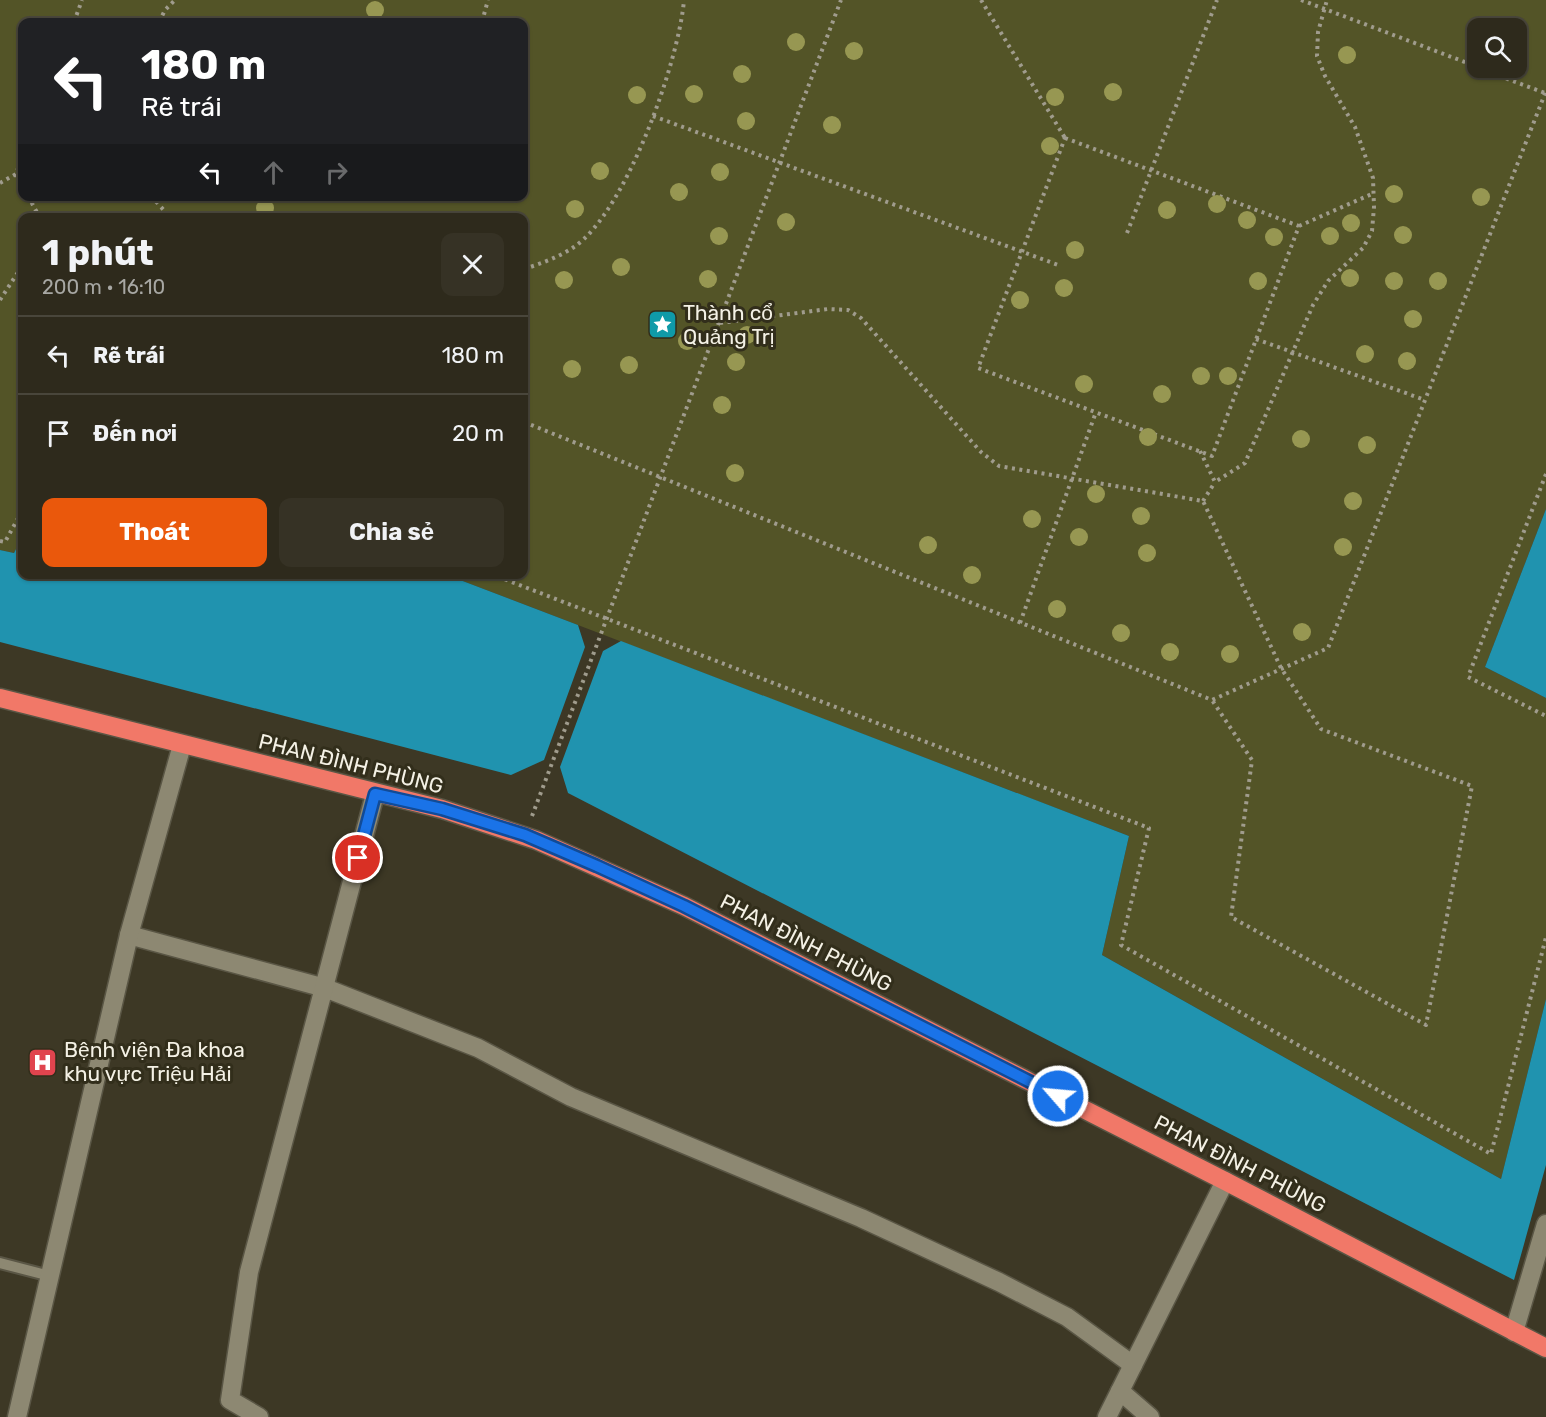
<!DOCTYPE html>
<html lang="vi">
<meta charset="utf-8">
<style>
:root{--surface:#2e2a1c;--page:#363225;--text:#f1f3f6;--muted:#a7a7a3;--line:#49463b;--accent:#ea580c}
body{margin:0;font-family:Rubik,sans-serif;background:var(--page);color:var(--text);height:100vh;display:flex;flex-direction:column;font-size:22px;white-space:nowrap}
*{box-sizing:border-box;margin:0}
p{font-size:20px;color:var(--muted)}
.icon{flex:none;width:33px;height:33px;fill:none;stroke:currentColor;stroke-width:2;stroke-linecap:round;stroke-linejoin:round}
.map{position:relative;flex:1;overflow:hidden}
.panel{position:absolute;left:18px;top:213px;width:510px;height:366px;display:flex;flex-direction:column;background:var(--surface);border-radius:12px;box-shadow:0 2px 4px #0004,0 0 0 2px var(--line)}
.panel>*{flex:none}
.hud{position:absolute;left:18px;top:18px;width:510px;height:183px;border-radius:12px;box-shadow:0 2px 4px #0004,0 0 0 2px var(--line);background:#202124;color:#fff;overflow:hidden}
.controls{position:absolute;left:1467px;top:18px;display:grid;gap:12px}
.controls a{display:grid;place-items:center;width:60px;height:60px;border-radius:12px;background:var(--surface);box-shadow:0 2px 4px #0004,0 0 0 2px var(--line);font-size:30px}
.pin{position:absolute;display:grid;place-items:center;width:51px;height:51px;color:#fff;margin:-26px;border:3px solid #fff;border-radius:50%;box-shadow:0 2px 6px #0007}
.me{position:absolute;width:66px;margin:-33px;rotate:297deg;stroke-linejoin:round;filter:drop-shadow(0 0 4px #0008)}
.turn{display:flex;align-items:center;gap:21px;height:126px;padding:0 24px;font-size:27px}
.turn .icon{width:78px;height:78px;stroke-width:2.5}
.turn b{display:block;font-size:42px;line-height:51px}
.lanes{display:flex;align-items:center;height:57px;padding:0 24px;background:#0003;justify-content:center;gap:30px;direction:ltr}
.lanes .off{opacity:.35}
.round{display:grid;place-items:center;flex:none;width:63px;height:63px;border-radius:12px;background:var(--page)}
.overview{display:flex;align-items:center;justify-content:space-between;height:102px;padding:0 24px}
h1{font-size:36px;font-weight:700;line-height:45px}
.button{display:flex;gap:12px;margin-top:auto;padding:12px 24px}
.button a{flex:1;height:69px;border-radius:12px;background:var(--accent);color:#fff;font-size:24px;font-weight:700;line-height:69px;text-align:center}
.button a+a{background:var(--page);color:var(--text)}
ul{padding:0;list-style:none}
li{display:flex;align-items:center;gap:18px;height:78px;padding:0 24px;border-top:2px solid var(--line)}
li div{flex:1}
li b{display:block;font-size:22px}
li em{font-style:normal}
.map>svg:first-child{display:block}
</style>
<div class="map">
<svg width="1546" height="1417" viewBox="0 0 1546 1417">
<rect width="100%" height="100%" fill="#3d3825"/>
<path fill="#535427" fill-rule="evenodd" d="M0 0H1546V509L1485 667 1546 698V999L1501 1179 1102 955 1129 836 447 575 524 574V218H22V537L14 553 0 550ZM22 22H524V196H22ZM1478 28H1516V68H1478Z"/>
<g fill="#2093af">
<polygon points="1546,509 1546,698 1485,667"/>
<polygon points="22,537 22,574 447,575 578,625 585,647 544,760 511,775 0,642 0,550 14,553"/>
<polygon points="621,641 1129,836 1102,955 1501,1179 1546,999 1546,1165 1514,1280 568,793 560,767 603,651"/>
</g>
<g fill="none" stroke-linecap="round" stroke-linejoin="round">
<defs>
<polyline id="lane" points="0,1263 50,1276"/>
<g id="street">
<polyline points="129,935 325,988 478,1048 571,1097 861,1218 999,1282 1067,1317 1133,1365"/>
<polyline points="1514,1332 1546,1224"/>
<polyline points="17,1417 129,935 182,745"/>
<polyline points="259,1417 230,1400 249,1272 375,794"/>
<polyline points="1107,1417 1120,1391"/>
<polyline points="1150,1417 1120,1391 1225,1181"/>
</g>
<polyline id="highway" points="0,698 442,809 536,840 684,906 1225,1181 1546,1348"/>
</defs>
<use href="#lane" stroke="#5a5645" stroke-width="14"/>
<use href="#street" stroke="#5a5645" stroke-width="21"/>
<use href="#highway" stroke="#5a5645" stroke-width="21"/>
<g stroke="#a09c8d" stroke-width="4" stroke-dasharray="3 4.5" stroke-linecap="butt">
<polyline points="981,0 1065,138"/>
<polyline points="1301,0 1478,67"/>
<polyline points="74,22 82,0"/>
<polyline points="159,22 165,10 175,0"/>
<polyline points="482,22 488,0"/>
<polyline points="1478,68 1545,93"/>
<polyline points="653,116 1061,266"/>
<polygon points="1065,138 1299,226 1212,456 978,368"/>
<polyline points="16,174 22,186"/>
<polyline points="0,183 16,174 22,157"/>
<polyline points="28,196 40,218"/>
<polyline points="151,196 171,218"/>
<polyline points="1299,226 1374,193"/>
<polyline points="1127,233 1217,0"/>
<path d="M524 269C540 264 559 257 574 247 626 212 679 61 684 0"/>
<polyline points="0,300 22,266"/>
<polyline points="720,323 828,309 848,310 861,318 981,452 999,466 1203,501 1281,668 1321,729 1472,786 1426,1025 1231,917 1252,760 1212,700"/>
<polyline points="1256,339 1425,400"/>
<polyline points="524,422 1212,700 1328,648 1546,91"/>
<polyline points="1200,451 1215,482 1245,463 1313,305 1328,281 1363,248 1372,231 1374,207 1373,178 1355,127 1325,76 1317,56 1318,32 1327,0"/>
<polyline points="1546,474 1468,677 1546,716"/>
<polyline points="1203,501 1215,482"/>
<polyline points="0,541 5,542 22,511"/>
<polyline points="491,574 1149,828 1121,945 1491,1154 1546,937"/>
<polyline points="1020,623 1096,412"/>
<polyline points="532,816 841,0"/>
</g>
<use href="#lane" stroke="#8d8872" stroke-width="10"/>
<use href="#street" stroke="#8d8872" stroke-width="18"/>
<use href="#highway" stroke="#f17868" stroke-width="18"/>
</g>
<g fill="#979752">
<circle cx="375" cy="10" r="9"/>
<circle cx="796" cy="42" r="9"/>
<circle cx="854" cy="51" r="9"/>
<circle cx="1347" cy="55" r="9"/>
<circle cx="742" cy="74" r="9"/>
<circle cx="1113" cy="92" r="9"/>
<circle cx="694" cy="94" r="9"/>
<circle cx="637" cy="95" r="9"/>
<circle cx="1055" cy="97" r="9"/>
<circle cx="746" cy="121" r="9"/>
<circle cx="832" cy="125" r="9"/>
<circle cx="1050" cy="146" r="9"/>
<circle cx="600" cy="171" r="9"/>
<circle cx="720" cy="172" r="9"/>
<circle cx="679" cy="192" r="9"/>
<circle cx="1394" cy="194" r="9"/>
<circle cx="1481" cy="197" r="9"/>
<circle cx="1217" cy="204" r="9"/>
<circle cx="265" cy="208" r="9"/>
<circle cx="575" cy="209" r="9"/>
<circle cx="1167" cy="210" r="9"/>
<circle cx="1247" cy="220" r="9"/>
<circle cx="786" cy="222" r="9"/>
<circle cx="1351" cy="223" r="9"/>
<circle cx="1403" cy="235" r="9"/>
<circle cx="719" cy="236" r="9"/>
<circle cx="1330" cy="236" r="9"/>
<circle cx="1274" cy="237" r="9"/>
<circle cx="1075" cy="250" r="9"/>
<circle cx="621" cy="267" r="9"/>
<circle cx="1350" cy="278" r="9"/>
<circle cx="708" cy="279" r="9"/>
<circle cx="564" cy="280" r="9"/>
<circle cx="1258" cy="281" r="9"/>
<circle cx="1394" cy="281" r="9"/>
<circle cx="1438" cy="281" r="9"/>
<circle cx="1064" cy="288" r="9"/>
<circle cx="1020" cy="300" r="9"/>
<circle cx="1413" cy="319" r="9"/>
<circle cx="747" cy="335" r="9"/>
<circle cx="687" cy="341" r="9"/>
<circle cx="1365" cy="354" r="9"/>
<circle cx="1407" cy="361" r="9"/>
<circle cx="736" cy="362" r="9"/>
<circle cx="629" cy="365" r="9"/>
<circle cx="572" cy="369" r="9"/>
<circle cx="1201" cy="376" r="9"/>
<circle cx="1228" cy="376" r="9"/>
<circle cx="1084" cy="384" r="9"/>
<circle cx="1162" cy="394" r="9"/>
<circle cx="722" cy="405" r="9"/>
<circle cx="1148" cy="437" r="9"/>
<circle cx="1301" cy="439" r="9"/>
<circle cx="1367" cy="445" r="9"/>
<circle cx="735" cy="473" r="9"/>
<circle cx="1096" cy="494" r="9"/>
<circle cx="1353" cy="501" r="9"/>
<circle cx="1141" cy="516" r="9"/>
<circle cx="1032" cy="519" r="9"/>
<circle cx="1079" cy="537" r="9"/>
<circle cx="928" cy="545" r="9"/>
<circle cx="1343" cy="547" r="9"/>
<circle cx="1147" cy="553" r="9"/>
<circle cx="972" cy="575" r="9"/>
<circle cx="1057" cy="609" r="9"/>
<circle cx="1302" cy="632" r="9"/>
<circle cx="1121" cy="633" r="9"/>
<circle cx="1170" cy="652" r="9"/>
<circle cx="1230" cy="654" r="9"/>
</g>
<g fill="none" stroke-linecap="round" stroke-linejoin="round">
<defs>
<polyline id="route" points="358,858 375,794 442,809 525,835 597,866 684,906 1058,1096"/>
</defs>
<use href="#route" stroke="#114b97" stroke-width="15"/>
<use href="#route" stroke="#1a73e8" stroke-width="10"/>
</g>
<defs>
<symbol id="sight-square" viewBox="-11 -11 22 22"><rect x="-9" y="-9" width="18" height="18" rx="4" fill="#0f9aa8" stroke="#322e1b"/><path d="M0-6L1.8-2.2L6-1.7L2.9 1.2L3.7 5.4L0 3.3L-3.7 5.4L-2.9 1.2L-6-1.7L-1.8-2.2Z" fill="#fff"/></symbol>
<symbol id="hospital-square" viewBox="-11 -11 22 22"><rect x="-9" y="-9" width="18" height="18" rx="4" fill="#e0444e" stroke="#322e1b"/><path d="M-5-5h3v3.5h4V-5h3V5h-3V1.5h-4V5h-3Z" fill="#fff"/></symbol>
</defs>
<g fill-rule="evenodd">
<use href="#sight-square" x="646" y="308" width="33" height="33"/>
<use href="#hospital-square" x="26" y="1046" width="33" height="33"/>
</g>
<g text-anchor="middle" stroke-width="6" stroke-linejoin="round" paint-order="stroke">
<g font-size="21" fill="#f4f1e5" stroke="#322e1b" text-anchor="start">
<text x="683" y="320">Thành cổ<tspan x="683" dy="24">Quảng Trị</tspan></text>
<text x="64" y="1057">Bệnh viện Đa khoa<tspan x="64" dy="24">khu vực Triệu Hải</tspan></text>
</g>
<g font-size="21" fill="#f4f1e5" stroke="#322e1b">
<text transform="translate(351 764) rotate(14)" y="7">PHAN ĐÌNH PHÙNG</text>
<text transform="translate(806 943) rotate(27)" y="7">PHAN ĐÌNH PHÙNG</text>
<text transform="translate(1240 1164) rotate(27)" y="7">PHAN ĐÌNH PHÙNG</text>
</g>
</g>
</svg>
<div class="controls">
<a><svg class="icon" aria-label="search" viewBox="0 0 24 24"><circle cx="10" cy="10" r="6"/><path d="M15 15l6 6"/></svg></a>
</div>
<div class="pin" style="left:358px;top:858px;background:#d93025"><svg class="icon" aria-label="arrive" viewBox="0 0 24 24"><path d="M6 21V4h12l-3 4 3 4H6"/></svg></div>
<svg class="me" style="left:1058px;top:1096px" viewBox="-20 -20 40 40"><circle r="17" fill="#1a73e8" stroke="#fff" stroke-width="3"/><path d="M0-11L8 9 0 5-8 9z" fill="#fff"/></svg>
<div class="hud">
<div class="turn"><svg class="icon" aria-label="left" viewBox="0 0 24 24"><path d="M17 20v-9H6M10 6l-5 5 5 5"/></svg><div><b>180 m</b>Rẽ trái</div></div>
<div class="lanes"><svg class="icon" aria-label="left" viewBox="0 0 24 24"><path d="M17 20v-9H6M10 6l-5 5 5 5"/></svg><svg class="icon off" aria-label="ahead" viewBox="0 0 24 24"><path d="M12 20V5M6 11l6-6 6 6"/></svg><svg class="icon off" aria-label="right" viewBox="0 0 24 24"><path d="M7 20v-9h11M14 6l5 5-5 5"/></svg></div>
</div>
<section class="panel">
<div class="overview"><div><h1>1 phút</h1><p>200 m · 16:10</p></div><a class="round"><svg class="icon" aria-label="close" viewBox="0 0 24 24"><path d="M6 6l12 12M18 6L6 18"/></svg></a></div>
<ul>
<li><svg class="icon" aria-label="left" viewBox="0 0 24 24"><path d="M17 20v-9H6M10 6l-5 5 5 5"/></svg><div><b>Rẽ trái</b></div><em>180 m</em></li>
<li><svg class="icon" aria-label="arrive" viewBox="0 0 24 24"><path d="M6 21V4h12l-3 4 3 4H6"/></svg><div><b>Đến nơi</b></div><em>20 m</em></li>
</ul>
<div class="button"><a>Thoát</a><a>Chia sẻ</a></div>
</section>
</div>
